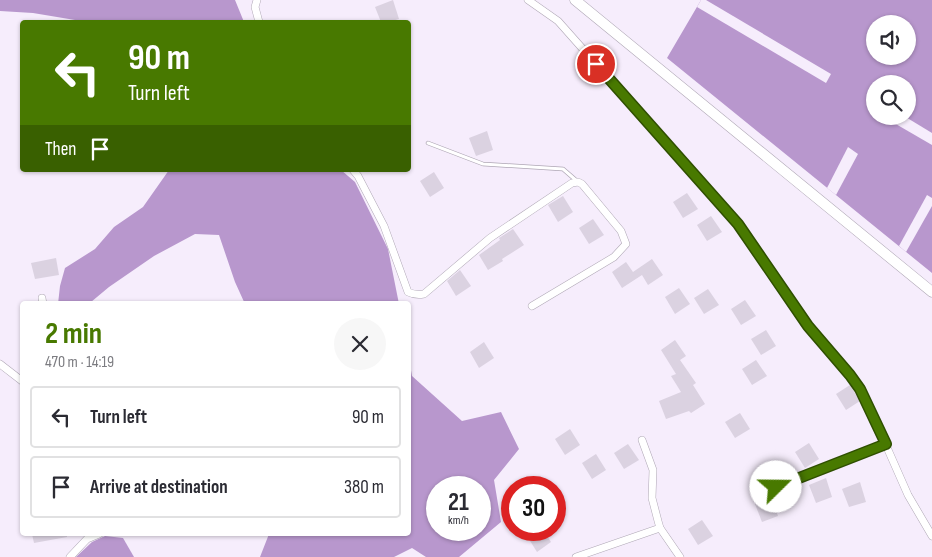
<!DOCTYPE html>
<meta charset="utf-8">
<style>
:root{--surface:#fff;--page:#f7f7f7;--text:#2b2b33;--muted:#7c7c81;--line:#e1e1e2;--accent:#487900}
body{margin:0;font-family:"Sofia Sans Condensed",sans-serif;background:var(--page);color:var(--text);height:100vh;display:flex;flex-direction:column;font-size:19px;white-space:nowrap}
*{box-sizing:border-box;margin:0}
p{font-size:16px;color:var(--muted)}
.icon{flex:none;width:28px;height:28px;fill:none;stroke:currentColor;stroke-width:2;stroke-linecap:round;stroke-linejoin:round}
.map{position:relative;flex:1;overflow:hidden}
.sheet{position:absolute;left:20px;top:301px;width:391px;height:235px;display:flex;flex-direction:column;background:var(--surface);border-radius:5px;box-shadow:0 1px 4px #0004}
.sheet>*{flex:none}
.hud{position:absolute;left:20px;top:20px;width:391px;height:152px;border-radius:5px;box-shadow:0 1px 4px #0004;background:#487900;color:#fff;overflow:hidden}
.controls{position:absolute;left:866px;top:15px;display:grid;gap:10px}
.controls a{display:grid;place-items:center;width:50px;height:50px;border-radius:50%;background:var(--surface);box-shadow:0 1px 4px #0004;font-size:25px}
.speed{position:absolute;left:426px;top:476px;display:flex;gap:10px;font-size:25px;font-weight:700;text-align:center}
.speed>*{display:grid;place-content:center;width:65px;height:65px;border-radius:50%;background:var(--surface);box-shadow:0 1px 4px #0004;line-height:1}
.speed small{font-size:12px;font-weight:400}
.speed .limit{border:8px solid #d22;background:#fff;color:#111}
.pin{position:absolute;display:grid;place-items:center;width:42px;height:42px;color:#fff;margin:-21px;border:2px solid #fff;border-radius:50%;box-shadow:0 1px 5px #0007}
.me{position:absolute;width:55px;margin:-28px;rotate:68deg;stroke-linejoin:round;filter:drop-shadow(0 0 4px #0008)}
.turn{display:flex;align-items:center;gap:18px;height:105px;padding:0 25px;font-size:22px}
.turn .icon{width:65px;height:65px;stroke-width:2.5}
.turn b{display:block;font-size:35px;line-height:42px}
.then{display:flex;align-items:center;height:48px;padding:0 25px;background:#0003;gap:10px;font-size:19px}
.round{display:grid;place-items:center;flex:none;width:52px;height:52px;border-radius:26px;background:var(--page)}
.summary{display:flex;align-items:center;justify-content:space-between;height:85px;padding:0 25px}
h1{font-size:30px;font-weight:700;line-height:38px;color:var(--accent)}
ul{padding:0;list-style:none}
li{display:flex;align-items:center;gap:15px;height:62px;margin:0 10px 8px;padding:0 15px;border:2px solid var(--line);border-radius:5px}
li div{flex:1}
li b{display:block;font-size:19px}
li em{font-style:normal}
.map>svg:first-child{display:block}
</style>
<div class="map">
<svg width="932" height="557" viewBox="0 0 932 557">
<rect width="100%" height="100%" fill="#f6edfc"/>
<g fill="#b897cd" fill-rule="evenodd">
<polygon points="0,0 235,0 244,22 87,22 33,13 0,11"/>
<path d="M701 0H932V273L667 58ZM875 24H908V56H875ZM875 84H908V116H875Z"/>
<polygon points="169,170 341,170 355,182 388,249 399,304 245,304 235,282 219,235 195,234 154,256 109,287 91,302 91,304 58,304 60,286 65,268 95,249 114,227 143,207"/>
<path d="M409 359 412 376 462 421 501 412 519 449 494 480 501 522 459 557H426L412 548 394 557H260L269 534H409ZM438 488H480V530H438Z"/>
<polygon points="105,536 123,538 134,557 76,557 92,542"/>
</g>
<g fill="#f6edfc">
<polygon points="701,0 706,0 831,74 826,83 697,7"/>
<polygon points="882,116 904,116 932,133 932,145"/>
<polygon points="848,147 858,154 836,195 827,188"/>
<polygon points="927,195 932,198 932,206 906,252 899,246"/>
</g>
<g fill="#dbd2e1">
<polygon points="393,0 399,19 388,22 381,22 375,7"/>
<polygon points="487,131 493,150 476,156 469,138"/>
<polygon points="434,172 444,188 430,197 420,181"/>
<polygon points="687,193 698,209 683,218 673,202"/>
<polygon points="563,196 573,212 558,222 548,205"/>
<polygon points="711,216 722,232 707,241 697,225"/>
<polygon points="593,219 604,235 589,244 579,228"/>
<polygon points="513,229 524,245 502,259 503,261 488,270 479,255 500,240 499,238"/>
<polygon points="56,258 59,275 35,279 31,263"/>
<polygon points="652,259 663,275 648,285 642,275 622,288 612,272 626,262 633,272"/>
<polygon points="460,270 471,286 456,296 447,281"/>
<polygon points="679,288 690,304 675,314 665,297"/>
<polygon points="708,289 719,305 704,314 694,298"/>
<polygon points="745,300 756,316 741,325 731,309"/>
<polygon points="766,330 776,346 761,355 751,339"/>
<polygon points="675,340 686,356 680,360 696,383 693,385 705,404 691,413 689,411 666,419 659,401 681,392 671,376 676,374 661,350"/>
<polygon points="484,342 494,358 479,368 470,352"/>
<polygon points="756,360 767,376 752,385 742,369"/>
<polygon points="850,385 860,401 846,410 836,394"/>
<polygon points="740,413 750,429 735,438 725,422"/>
<polygon points="570,429 580,445 565,455 555,439"/>
<polygon points="809,443 819,459 805,468 795,452"/>
<polygon points="628,444 639,460 624,469 614,453"/>
<polygon points="596,454 606,470 592,479 582,463"/>
<polygon points="826,478 832,497 816,503 809,485"/>
<polygon points="860,482 866,502 849,507 842,489"/>
<polygon points="772,497 778,516 762,522 755,504"/>
<polygon points="702,520 713,536 698,545 688,529"/>
<polygon points="535,530 543,530 551,542 537,552 527,536"/>
<polygon points="32,534 67,534 67,537 34,543"/>
</g>
<g fill="none" stroke-linecap="round" stroke-linejoin="round">
<defs>
<polyline id="lane" points="428,143 483,164 563,169 578,182"/>
<g id="street">
<polyline points="257,0 255,7 259,22"/>
<polyline points="528,0 558,21 738,224 808,326 849,375 860,389 874,418 908,495 932,536"/>
<path d="M353 170 358 176 384 226 408 292C414 295 418 295 424 294L490 238 572 183 578 182 582 184 621 231 626 244 614 257 532 306"/>
<polyline points="42,298 43,304"/>
<polyline points="0,364 22,381"/>
<polyline points="642,440 653,470 652,498 658,521 660,528 680,557"/>
<polyline points="775,487 886,443"/>
<polyline points="70,557 87,539 99,534"/>
<polyline points="576,557 660,528"/>
</g>
<polyline id="secondary" points="575,0 932,292"/>
</defs>
<use href="#lane" stroke="#afa7b5" stroke-width="4.5"/>
<use href="#street" stroke="#afa7b5" stroke-width="8"/>
<use href="#secondary" stroke="#afa7b5" stroke-width="11"/>
<use href="#lane" stroke="#fff" stroke-width="3"/>
<use href="#street" stroke="#fff" stroke-width="7"/>
<use href="#secondary" stroke="#fff" stroke-width="10"/>
</g>
<g fill="none" stroke-linecap="round" stroke-linejoin="round">
<defs>
<polyline id="route" points="596,64 738,224 808,326 850,375 860,389 886,444 776,487"/>
</defs>
<use href="#route" stroke="#2f4f00" stroke-width="12"/>
<use href="#route" stroke="#487900" stroke-width="9"/>
</g>
</svg>
<div class="controls">
<a><svg class="icon" aria-label="sound" viewBox="0 0 24 24"><path d="M4 9h4l5-4v14l-5-4H4zM17 9q2 3 0 6"/></svg></a>
<a><svg class="icon" aria-label="search" viewBox="0 0 24 24"><circle cx="10" cy="10" r="6"/><path d="M15 15l6 6"/></svg></a>
</div>
<div class="speed"><div>21<small>km/h</small></div><div class="limit">30</div></div>
<div class="pin" style="left:596px;top:64px;background:#d93025"><svg class="icon" aria-label="arrive" viewBox="0 0 24 24"><path d="M6 21V4h12l-3 4 3 4H6"/></svg></div>
<svg class="me" style="left:776px;top:487px" viewBox="-20 -20 40 40"><circle r="19" fill="#fff"/><path d="M0-13L10 11 0 6-10 11z" fill="#487900"/></svg>
<div class="hud">
<div class="turn"><svg class="icon" aria-label="left" viewBox="0 0 24 24"><path d="M17 20v-9H6M10 6l-5 5 5 5"/></svg><div><b>90 m</b>Turn left</div></div>
<div class="then">Then<svg class="icon" aria-label="arrive" viewBox="0 0 24 24"><path d="M6 21V4h12l-3 4 3 4H6"/></svg></div>
</div>
<section class="sheet">
<div class="summary"><div><h1>2 min</h1><p>470 m · 14:19</p></div><a class="round"><svg class="icon" aria-label="close" viewBox="0 0 24 24"><path d="M6 6l12 12M18 6L6 18"/></svg></a></div>
<ul>
<li><svg class="icon" aria-label="left" viewBox="0 0 24 24"><path d="M17 20v-9H6M10 6l-5 5 5 5"/></svg><div><b>Turn left</b></div><em>90 m</em></li>
<li><svg class="icon" aria-label="arrive" viewBox="0 0 24 24"><path d="M6 21V4h12l-3 4 3 4H6"/></svg><div><b>Arrive at destination</b></div><em>380 m</em></li>
</ul>
</section>
</div>
